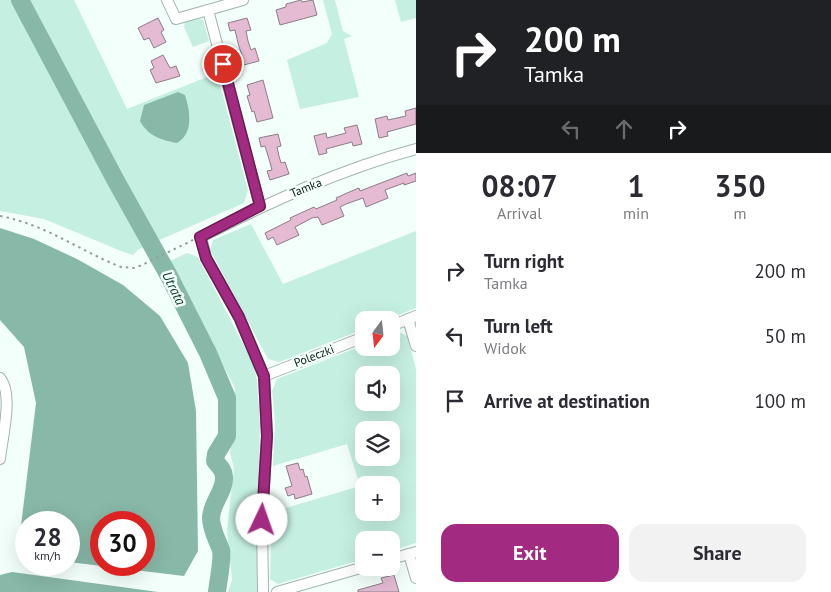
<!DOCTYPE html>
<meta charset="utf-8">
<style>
:root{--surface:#fff;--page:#f2f2f3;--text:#2b2b33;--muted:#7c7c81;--accent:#a32a81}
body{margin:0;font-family:"PT Sans",sans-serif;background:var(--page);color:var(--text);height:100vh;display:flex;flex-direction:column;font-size:19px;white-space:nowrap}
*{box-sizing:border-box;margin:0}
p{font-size:16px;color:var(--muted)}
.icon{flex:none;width:28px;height:28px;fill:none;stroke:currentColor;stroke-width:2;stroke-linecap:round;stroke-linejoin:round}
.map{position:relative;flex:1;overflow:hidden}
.drawer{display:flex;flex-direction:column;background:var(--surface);width:415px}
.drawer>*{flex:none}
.guide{background:#202124;color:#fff;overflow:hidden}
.needle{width:32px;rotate:195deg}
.tools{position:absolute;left:355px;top:311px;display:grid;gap:10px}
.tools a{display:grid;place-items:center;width:45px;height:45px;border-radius:10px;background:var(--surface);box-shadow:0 5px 20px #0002;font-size:25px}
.speed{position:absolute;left:15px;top:511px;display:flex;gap:10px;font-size:25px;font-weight:700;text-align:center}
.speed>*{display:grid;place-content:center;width:65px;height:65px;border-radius:50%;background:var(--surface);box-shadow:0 5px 20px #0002;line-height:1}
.speed small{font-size:12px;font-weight:400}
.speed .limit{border:8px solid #d22;background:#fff;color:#111}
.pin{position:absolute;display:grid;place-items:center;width:42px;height:42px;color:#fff;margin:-21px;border:2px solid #fff;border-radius:50%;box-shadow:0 1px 5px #0007}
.me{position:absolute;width:55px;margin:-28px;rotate:3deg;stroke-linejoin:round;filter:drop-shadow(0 0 4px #0008)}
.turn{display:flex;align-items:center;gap:18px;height:105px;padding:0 25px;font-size:22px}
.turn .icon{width:65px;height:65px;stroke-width:2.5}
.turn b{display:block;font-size:35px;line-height:42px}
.lanes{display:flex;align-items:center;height:48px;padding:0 25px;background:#0003;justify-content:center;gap:25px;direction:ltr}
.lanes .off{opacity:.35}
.eta{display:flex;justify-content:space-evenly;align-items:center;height:85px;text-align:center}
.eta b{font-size:30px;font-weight:700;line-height:35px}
.primary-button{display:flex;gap:10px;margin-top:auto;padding:10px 25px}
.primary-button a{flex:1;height:58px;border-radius:15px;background:var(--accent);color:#fff;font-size:20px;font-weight:700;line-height:58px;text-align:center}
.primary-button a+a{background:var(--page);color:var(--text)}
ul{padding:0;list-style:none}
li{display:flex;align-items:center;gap:15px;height:65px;padding:0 25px}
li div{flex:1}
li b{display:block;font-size:19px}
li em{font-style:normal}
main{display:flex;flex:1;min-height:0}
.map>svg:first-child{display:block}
</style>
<main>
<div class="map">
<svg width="416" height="592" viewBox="0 0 416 592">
<rect width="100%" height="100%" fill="#f2fffa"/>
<g fill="#c5f0e1" fill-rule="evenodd">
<polygon points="0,0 74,0 127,109 217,73 248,190 244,203 139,249 133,255 121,251 44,219 0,211"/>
<polygon points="323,0 335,0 343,31 352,36 344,39 359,97 300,109 287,60 327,43 332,34"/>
<polygon points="395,0 416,0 416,18 401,22"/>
<polygon points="197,18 203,20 209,41 193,47 184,27 185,22"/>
<polygon points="251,224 283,284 416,231 416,308 385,320 364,320 364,329 279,362 268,359 210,250 213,240"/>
<polygon points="187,253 198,257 254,365 257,380 260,423 257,592 228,592 232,580 227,530 234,468 230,453 235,388 168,262"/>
<path d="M397 331 407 336 416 369V543L391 551V540H364V559L278 584 270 579 272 512 360 486 347 444 273 466 275 421 272 391 277 379 364 345V348H391V334ZM364 375H391V402H364ZM364 430H391V458H364ZM364 485H391V512H364Z"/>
</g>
<g fill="#88b8a7" fill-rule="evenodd">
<path d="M178 92 185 95C190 111 194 133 177 143 161 140 148 136 140 121L144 105Z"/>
<path d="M0 228 34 239 77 259 123 285 160 316 188 363 196 411 198 551 184 576 69 562V522H26V556L19 542 36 403 24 347 0 320ZM101 522H144V565H101Z"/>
<polygon points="12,572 158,592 0,592 0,575"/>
</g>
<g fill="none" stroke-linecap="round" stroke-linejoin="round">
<path stroke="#88b8a7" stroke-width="18" d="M20 0 116 181 169 276 208 353 227 398V436L216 454 215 461C219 466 224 470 224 477 225 491 212 502 211 517 211 530 217 539 221 550 223 559 218 582 217 592"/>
</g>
<g fill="#e4bbd3" stroke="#8d7c86">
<polygon points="301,0 302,2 313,0 317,15 280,25 276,10 286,7 286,4"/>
<polygon points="158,18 164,30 161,32 166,42 154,48 149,38 144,40 138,28"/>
<polygon points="247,18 251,30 246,31 248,41 251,50 255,48 259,61 240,66 237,57 242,56 238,43 235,30 230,31 228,23"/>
<polygon points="163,55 170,68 176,66 180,76 156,83 150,70 154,68 151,61"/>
<polygon points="263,80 273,118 257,122 254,111 252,112 247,96 250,95 247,85"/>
<polygon points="416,108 416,124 387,132 388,136 379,138 375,119 387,116 388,120 406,116 405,111"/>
<polygon points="357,125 362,144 353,146 352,142 326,149 327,153 319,155 314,136 326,133 327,138 346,133 344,128"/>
<polygon points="278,134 281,146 277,147 279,156 281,163 285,162 289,174 270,180 267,171 272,170 269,159 265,146 261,147 259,138"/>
<polygon points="407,173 408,176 416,173 416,181 404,185 404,183 385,190 388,198 366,207 363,198 346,204 340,207 344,216 322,225 318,217 312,218 295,227 299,235 277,245 273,237 268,240 265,233 291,220 290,218 314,207 316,209 337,200 336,198 347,193 359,188 360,191"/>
<polygon points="298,463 300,470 303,469 305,477 307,476 312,494 295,499 294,494 288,496 285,488 292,486 286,466"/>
<polygon points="394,575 399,592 358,592 358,590 383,583 381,578"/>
</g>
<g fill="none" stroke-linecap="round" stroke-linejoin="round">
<defs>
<g id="street">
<polyline points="167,0 176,19 208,10"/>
<polyline points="243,0 208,10 260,206"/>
<polyline points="408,319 416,346"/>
<polyline points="391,326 416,316"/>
<polyline points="264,376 364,337"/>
<path d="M0 378C14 394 2 438 0 459"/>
<polyline points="409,554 416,578"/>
<polyline points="391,559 416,552"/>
<path d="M263 592 262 520 267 436 264 376 239 317 206 258 201 237C270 202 341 169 416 149"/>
<polyline points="277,592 364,567"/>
</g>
</defs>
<use href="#street" stroke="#a0b4ac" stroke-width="12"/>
<path stroke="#939e9a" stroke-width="2" stroke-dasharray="2.5 4" stroke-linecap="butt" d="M0 216C47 225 78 250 121 267L134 268 142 265 193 240"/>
<use href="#street" stroke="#fff" stroke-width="10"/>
</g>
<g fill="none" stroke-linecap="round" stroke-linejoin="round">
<defs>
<polyline id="route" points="223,64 260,206 200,237 206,258 239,317 264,376 267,436 262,520"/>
</defs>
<use href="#route" stroke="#6a1b54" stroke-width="12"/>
<use href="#route" stroke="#a32a81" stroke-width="9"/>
</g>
<g text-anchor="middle" stroke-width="5" stroke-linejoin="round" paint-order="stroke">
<g font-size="12" fill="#141c19" stroke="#f2fffa">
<text transform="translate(306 188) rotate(-22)" y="4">Tamka</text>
<text transform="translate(314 356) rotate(-21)" y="4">Poleczki</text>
</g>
<g font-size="14" font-style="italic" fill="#123d31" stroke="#f2fffa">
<text transform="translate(174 288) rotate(64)" y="5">Utrata</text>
</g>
</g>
</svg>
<div class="tools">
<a><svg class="needle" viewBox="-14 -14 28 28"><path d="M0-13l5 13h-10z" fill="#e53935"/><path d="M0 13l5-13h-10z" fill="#7c7c81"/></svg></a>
<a><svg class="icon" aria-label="sound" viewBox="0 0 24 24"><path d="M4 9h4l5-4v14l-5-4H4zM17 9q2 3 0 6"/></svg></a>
<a><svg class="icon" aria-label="layers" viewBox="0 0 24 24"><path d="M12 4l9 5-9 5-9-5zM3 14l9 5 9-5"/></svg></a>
<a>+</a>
<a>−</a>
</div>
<div class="speed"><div>28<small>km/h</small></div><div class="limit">30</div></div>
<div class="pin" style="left:223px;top:64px;background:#d93025"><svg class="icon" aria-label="arrive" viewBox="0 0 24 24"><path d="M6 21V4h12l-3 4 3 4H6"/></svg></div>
<svg class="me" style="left:262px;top:520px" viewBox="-20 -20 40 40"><circle r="19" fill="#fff"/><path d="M0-13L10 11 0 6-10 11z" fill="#a32a81"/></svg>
</div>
<section class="drawer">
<div class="guide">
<div class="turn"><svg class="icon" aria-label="right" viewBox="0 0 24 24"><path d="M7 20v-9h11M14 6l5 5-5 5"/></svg><div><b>200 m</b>Tamka</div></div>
<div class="lanes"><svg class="icon off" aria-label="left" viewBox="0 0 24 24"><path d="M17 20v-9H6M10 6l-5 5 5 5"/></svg><svg class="icon off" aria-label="ahead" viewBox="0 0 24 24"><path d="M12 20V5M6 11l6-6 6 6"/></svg><svg class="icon" aria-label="right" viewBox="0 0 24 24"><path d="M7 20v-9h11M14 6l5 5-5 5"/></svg></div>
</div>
<div class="eta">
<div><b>08:07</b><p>Arrival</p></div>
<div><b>1</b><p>min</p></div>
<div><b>350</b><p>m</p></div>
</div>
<ul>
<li><svg class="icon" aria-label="right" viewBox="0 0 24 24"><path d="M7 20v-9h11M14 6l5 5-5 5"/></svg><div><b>Turn right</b><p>Tamka</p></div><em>200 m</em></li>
<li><svg class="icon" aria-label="left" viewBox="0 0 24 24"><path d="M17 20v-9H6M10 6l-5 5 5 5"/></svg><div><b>Turn left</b><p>Widok</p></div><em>50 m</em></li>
<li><svg class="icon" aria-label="arrive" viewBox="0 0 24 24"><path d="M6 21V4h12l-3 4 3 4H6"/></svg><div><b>Arrive at destination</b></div><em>100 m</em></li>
</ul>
<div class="primary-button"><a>Exit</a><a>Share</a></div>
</section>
</main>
